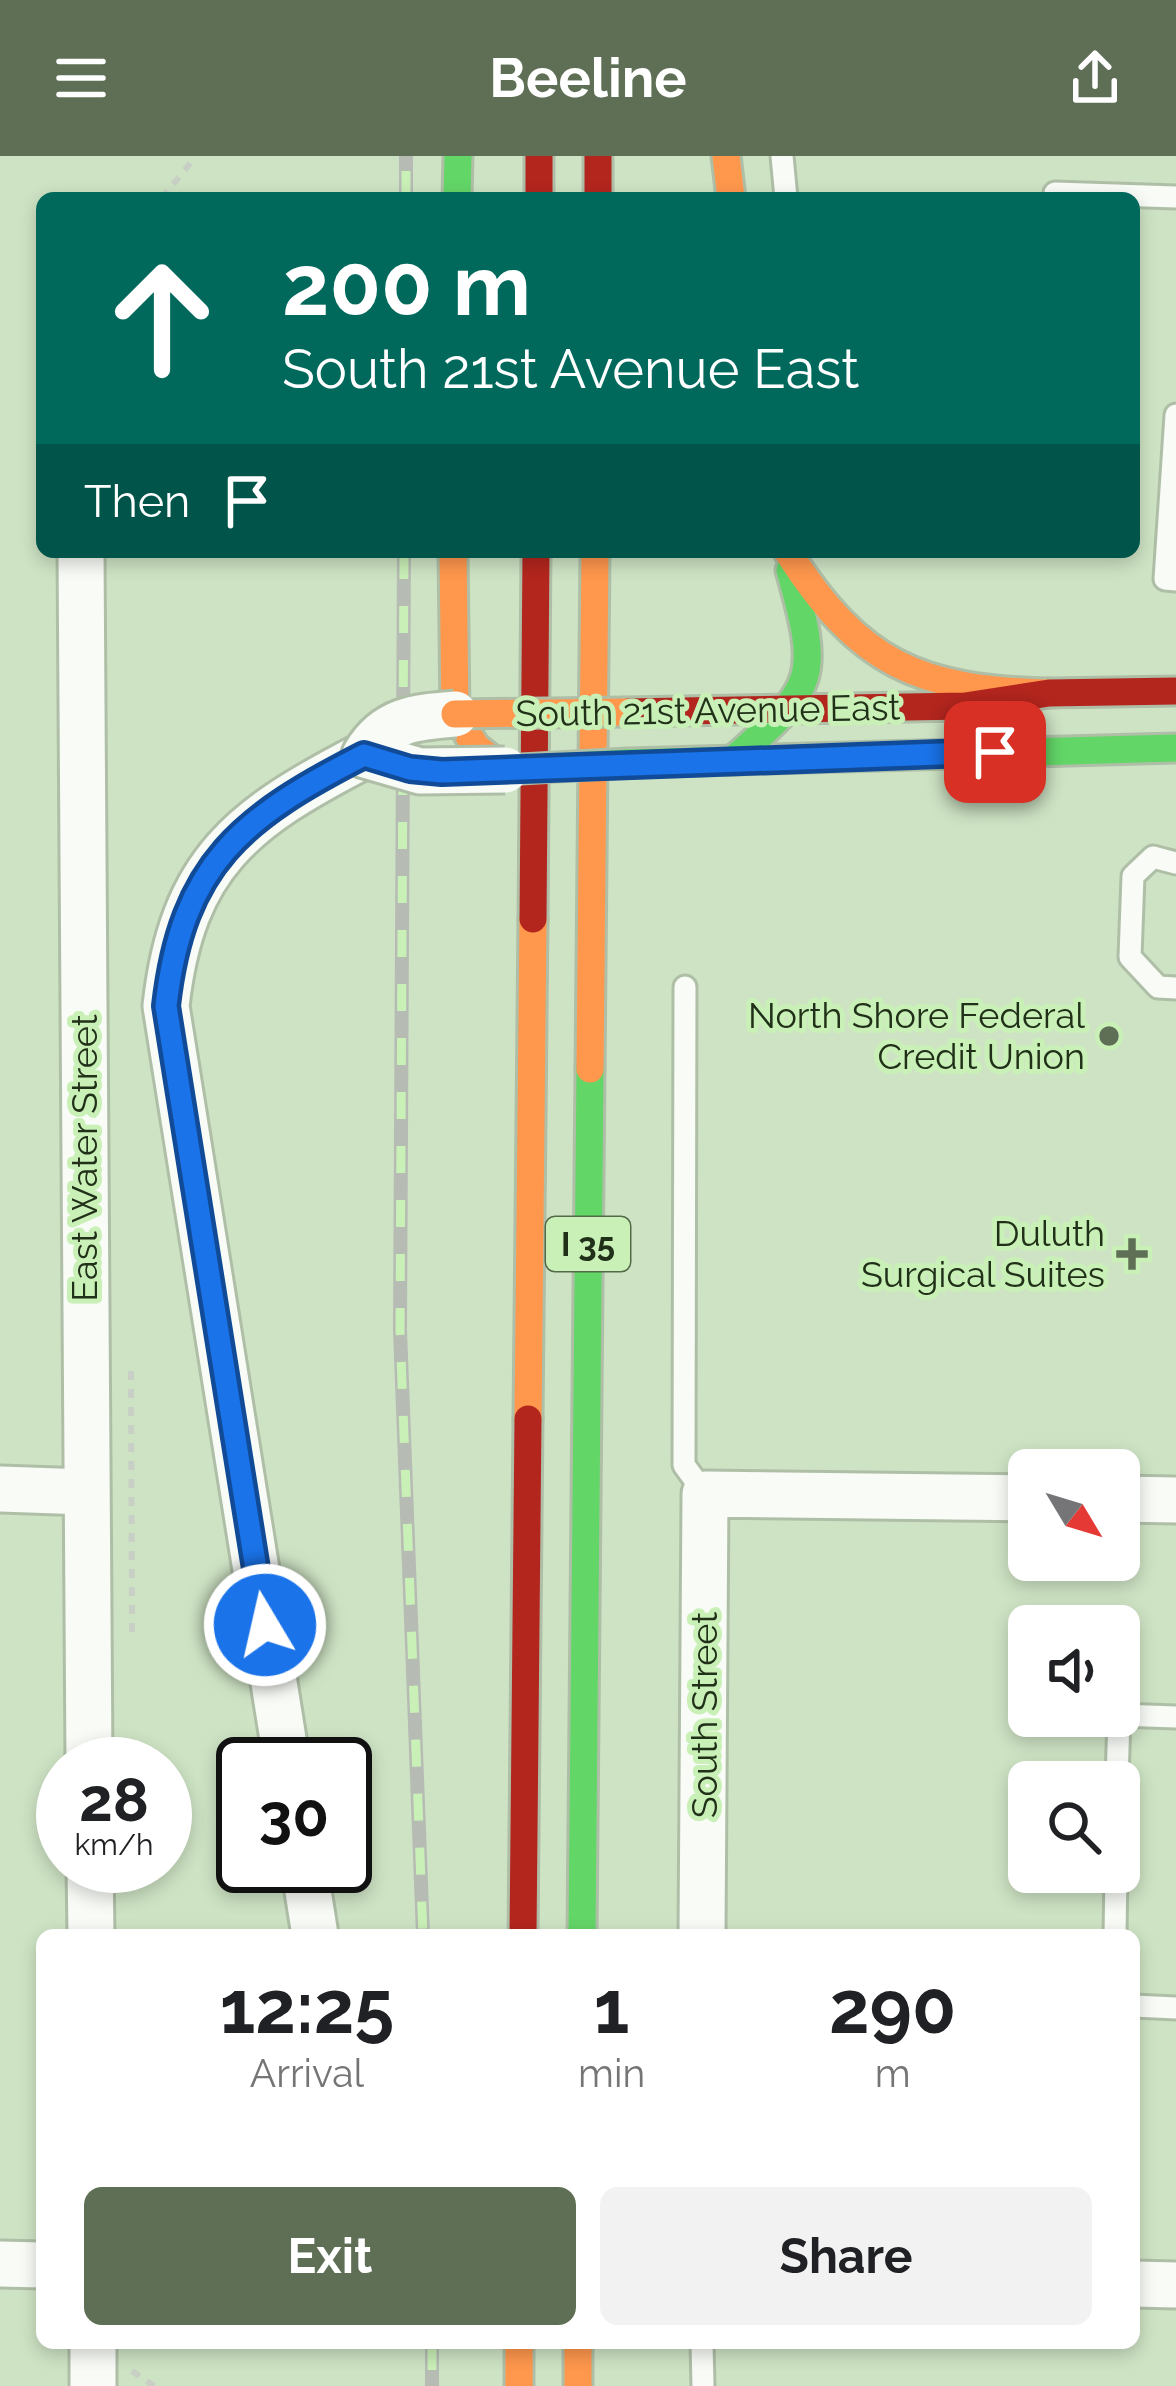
<!DOCTYPE html>
<style>
:root{--surface:#fff;--page:#f2f2f2;--text:#202124;--muted:#757577;--accent:#5e6f55}
body{margin:0;font-family:Raleway,sans-serif;background:var(--page);color:var(--text);height:100vh;display:flex;flex-direction:column;font-size:45px;white-space:nowrap}
*{box-sizing:border-box;margin:0}
p{font-size:39px;color:var(--muted)}
.icon{flex:none;width:66px;height:66px;fill:none;stroke:currentColor;stroke-width:2;stroke-linecap:round;stroke-linejoin:round}
.map{position:relative;flex:1;overflow:hidden}
.panel{position:absolute;left:36px;top:1773px;width:1104px;height:420px;display:flex;flex-direction:column;background:var(--surface);border-radius:18px;box-shadow:0 6px 18px #0003}
.panel>*{flex:none}
.top-card{position:absolute;left:36px;top:36px;width:1104px;height:366px;border-radius:18px;box-shadow:0 6px 18px #0003;background:#00695c;color:#fff;overflow:hidden}
.needle{width:78px;rotate:128deg}
.fabs{position:absolute;left:1008px;top:1293px;display:grid;gap:24px}
.fabs a{display:grid;place-items:center;width:132px;height:132px;border-radius:18px;background:var(--surface);box-shadow:0 6px 18px #0003;font-size:60px}
.speed{position:absolute;left:36px;top:1581px;display:flex;gap:24px;font-size:60px;font-weight:700;text-align:center}
.speed>*{display:grid;place-content:center;width:156px;height:156px;border-radius:50%;background:var(--surface);box-shadow:0 6px 18px #0003;line-height:1}
.speed small{font-size:30px;font-weight:400}
.speed .limit{border:6px solid #111;border-radius:18px;background:#fff;color:#111}
.pin{position:absolute;display:grid;place-items:center;width:102px;height:102px;color:#fff;margin:-51px;border-radius:24px;box-shadow:0 6px 18px #0006}
.me{position:absolute;width:132px;margin:-66px;rotate:351deg;stroke-linejoin:round;filter:drop-shadow(0 0 9px #0008)}
.turn{display:flex;align-items:center;gap:42px;height:252px;padding:0 48px;font-size:54px}
.turn .icon{width:156px;height:156px;stroke-width:2.5}
.turn b{display:block;font-size:84px;line-height:102px}
.then{display:flex;align-items:center;height:114px;padding:0 48px;background:#0003;gap:24px;font-size:45px}
.eta{display:flex;justify-content:space-evenly;align-items:center;height:204px;text-align:center}
.eta b{font-size:72px;font-weight:700;line-height:84px}
.cta{display:flex;gap:24px;margin-top:auto;padding:24px 48px}
.cta a{flex:1;height:138px;border-radius:18px;background:var(--accent);color:#fff;font-size:48px;font-weight:700;line-height:138px;text-align:center}
.cta a+a{background:var(--page);color:var(--text)}
header{display:flex;justify-content:space-between;align-items:center;height:156px;padding:0 48px;background:var(--accent);color:#fff;font-size:54px;font-weight:700}
.map>svg:first-child{display:block}
</style>
<header><svg class="icon" aria-label="menu" viewBox="0 0 24 24"><path d="M4 6h16M4 12h16M4 18h16"/></svg>Beeline<svg class="icon" aria-label="share" viewBox="0 0 24 24"><path d="M12 15V3M7 8l5-5 5 5M5 13v7h14v-7"/></svg></header>
<div class="map">
<svg width="1176" height="2230" viewBox="0 0 1176 2230">
<rect width="100%" height="100%" fill="#cee3c4"/>
<g fill="none" stroke-linecap="round" stroke-linejoin="round">
<defs>
<g id="lane">
<polyline points="782,0 786,42"/>
<polyline points="1055,37 1176,41"/>
<polyline points="1176,259 1165,423 1176,424"/>
<polyline points="1176,707 1153,701 1133,720 1130,801 1158,831 1176,832"/>
<polyline points="685,831 684,1309 705,1338"/>
<polyline points="1119,1559 1176,1561"/>
<polyline points="1117,1626 1119,1560"/>
<polyline points="1115,1779 1116,1716"/>
<polyline points="1134,1850 1176,1852"/>
<polyline points="702,2187 703,2230"/>
</g>
<g id="street">
<polyline points="81,396 89,1608"/>
<polyline points="0,1333 86,1336"/>
<polyline points="1119,1343 1176,1344"/>
<path d="M287 1608 166 850C182 706 243 662 365 599"/>
<polyline points="90,1710 91,1779"/>
<polyline points="304,1710 315,1779"/>
<polyline points="702,1779 705,1338 1029,1342"/>
<polyline points="0,2108 42,2109"/>
<polyline points="1134,2128 1176,2129"/>
<polyline points="93,2230 93,2187"/>
</g>
<g id="fast">
<polyline points="457,42 458,0"/>
<path d="M733 604C817 530 820 522 790 414"/>
<polyline points="627,607 1176,592"/>
<polyline points="582,1779 590,913"/>
</g>
<g id="slow">
<polyline points="726,0 731,42"/>
<polyline points="453,396 455,558 476,591 490,602"/>
<path d="M788 396C859 508 919 534 1049 537"/>
<polyline points="590,913 595,396"/>
<polyline points="528,1263 533,763"/>
<polyline points="519,2187 519,2230"/>
<polyline points="578,2187 578,2230"/>
</g>
<g id="jam">
<polyline points="539,0 539,42"/>
<polyline points="598,0 598,42"/>
<polyline points="626,556 965,550 1049,537 1176,535"/>
<polyline points="533,763 536,396"/>
<polyline points="523,1779 528,1263"/>
</g>
</defs>
<use href="#lane" stroke="#afbfa7" stroke-width="27"/>
<use href="#street" stroke="#afbfa7" stroke-width="51"/>
<use href="#fast" stroke="#afbfa7" stroke-width="33"/>
<use href="#slow" stroke="#afbfa7" stroke-width="33"/>
<use href="#jam" stroke="#afbfa7" stroke-width="33"/>
<g stroke="#c8cfc5" stroke-width="6" stroke-dasharray="9 9" stroke-linecap="butt">
<polyline points="162,42 196,0"/>
<polyline points="131,1215 132,1478"/>
<polyline points="132,2215 154,2230"/>
</g>
<use href="#lane" stroke="#f8fbf6" stroke-width="21"/>
<use href="#street" stroke="#f8fbf6" stroke-width="45"/>
<use href="#fast" stroke="#63d668" stroke-width="27"/>
<use href="#slow" stroke="#ff974d" stroke-width="27"/>
<use href="#jam" stroke="#b3261e" stroke-width="27"/>
<defs>
<g id="rail">
<polyline points="406,42 406,0"/>
<polyline points="404,396 400,1174 423,1779"/>
<polyline points="432,2187 432,2230"/>
</g>
</defs>
<use href="#rail" stroke="#b6bcb4" stroke-width="14"/>
<use href="#rail" stroke="#c9f0b7" stroke-width="9" stroke-dasharray="27" stroke-linecap="butt"/>
<defs>
<path id="street-bridge" d="M455 558C416 561 386 563 365 599L420 615 505 614"/>
<polyline id="fast-bridge" points="505,614 627,607"/>
<polyline id="slow-bridge" points="455,558 626,556"/>
</defs>
<use href="#street-bridge" stroke="#afbfa7" stroke-width="51" stroke-linecap="butt"/>
<use href="#fast-bridge" stroke="#afbfa7" stroke-width="33" stroke-linecap="butt"/>
<use href="#slow-bridge" stroke="#afbfa7" stroke-width="33" stroke-linecap="butt"/>
<use href="#street-bridge" stroke="#f8fbf6" stroke-width="45"/>
<use href="#fast-bridge" stroke="#63d668" stroke-width="27"/>
<use href="#slow-bridge" stroke="#ff974d" stroke-width="27"/>
</g>
<g fill="none" stroke-linecap="round" stroke-linejoin="round">
<defs>
<path id="route" d="M265 1469 166 850C182 707 243 661 364 599L410 613 442 616 995 596"/>
</defs>
<use href="#route" stroke="#114b97" stroke-width="30"/>
<use href="#route" stroke="#1a73e8" stroke-width="21"/>
</g>
<g fill="#5e6f55" stroke="#c9f0b7" stroke-width="4.5">
<circle cx="1109" cy="880" r="12"/>
<path d="M1126 1080h12v12h12v12h-12v12h-12v-12h-12v-12h12z"/>
</g>
<g text-anchor="middle" stroke-width="10" stroke-linejoin="round" paint-order="stroke">
<rect fill="#c9f0b7" stroke="#536a48" stroke-width="3" x="546" y="1061" width="84" height="54" rx="9"/>
<g font-size="33" font-weight="bold" fill="#213019">
<text x="588" y="1100">I 35</text>
</g>
<g font-size="36" fill="#213019" stroke="#c9f0b7">
<text transform="translate(708 554) rotate(-1)" y="13">South 21st Avenue East</text>
<text transform="translate(84 1002) rotate(-90)" y="13">East Water Street</text>
<text transform="translate(704 1559) rotate(-90)" y="13">South Street</text>
</g>
<g font-size="36" fill="#213019" stroke="#c9f0b7" text-anchor="end">
<text x="1085" y="872">North Shore Federal<tspan x="1085" dy="41">Credit Union</tspan></text>
<text x="1105" y="1090">Duluth<tspan x="1105" dy="41">Surgical Suites</tspan></text>
</g>
</g>
</svg>
<div class="fabs">
<a><svg class="needle" viewBox="-14 -14 28 28"><path d="M0-13l5 13h-10z" fill="#e53935"/><path d="M0 13l5-13h-10z" fill="#757577"/></svg></a>
<a><svg class="icon" aria-label="sound" viewBox="0 0 24 24"><path d="M4 9h4l5-4v14l-5-4H4zM17 9q2 3 0 6"/></svg></a>
<a><svg class="icon" aria-label="search" viewBox="0 0 24 24"><circle cx="10" cy="10" r="6"/><path d="M15 15l6 6"/></svg></a>
</div>
<div class="speed"><div>28<small>km/h</small></div><div class="limit">30</div></div>
<div class="pin" style="left:995px;top:596px;background:#d93025"><svg class="icon" aria-label="arrive" viewBox="0 0 24 24"><path d="M6 21V4h12l-3 4 3 4H6"/></svg></div>
<svg class="me" style="left:265px;top:1469px" viewBox="-20 -20 40 40"><circle r="17" fill="#1a73e8" stroke="#fff" stroke-width="3"/><path d="M0-11L8 9 0 5-8 9z" fill="#fff"/></svg>
<div class="top-card">
<div class="turn"><svg class="icon" aria-label="ahead" viewBox="0 0 24 24"><path d="M12 20V5M6 11l6-6 6 6"/></svg><div><b>200 m</b>South 21st Avenue East</div></div>
<div class="then">Then<svg class="icon" aria-label="arrive" viewBox="0 0 24 24"><path d="M6 21V4h12l-3 4 3 4H6"/></svg></div>
</div>
<section class="panel">
<div class="eta">
<div><b>12:25</b><p>Arrival</p></div>
<div><b>1</b><p>min</p></div>
<div><b>290</b><p>m</p></div>
</div>
<div class="cta"><a>Exit</a><a>Share</a></div>
</section>
</div>
